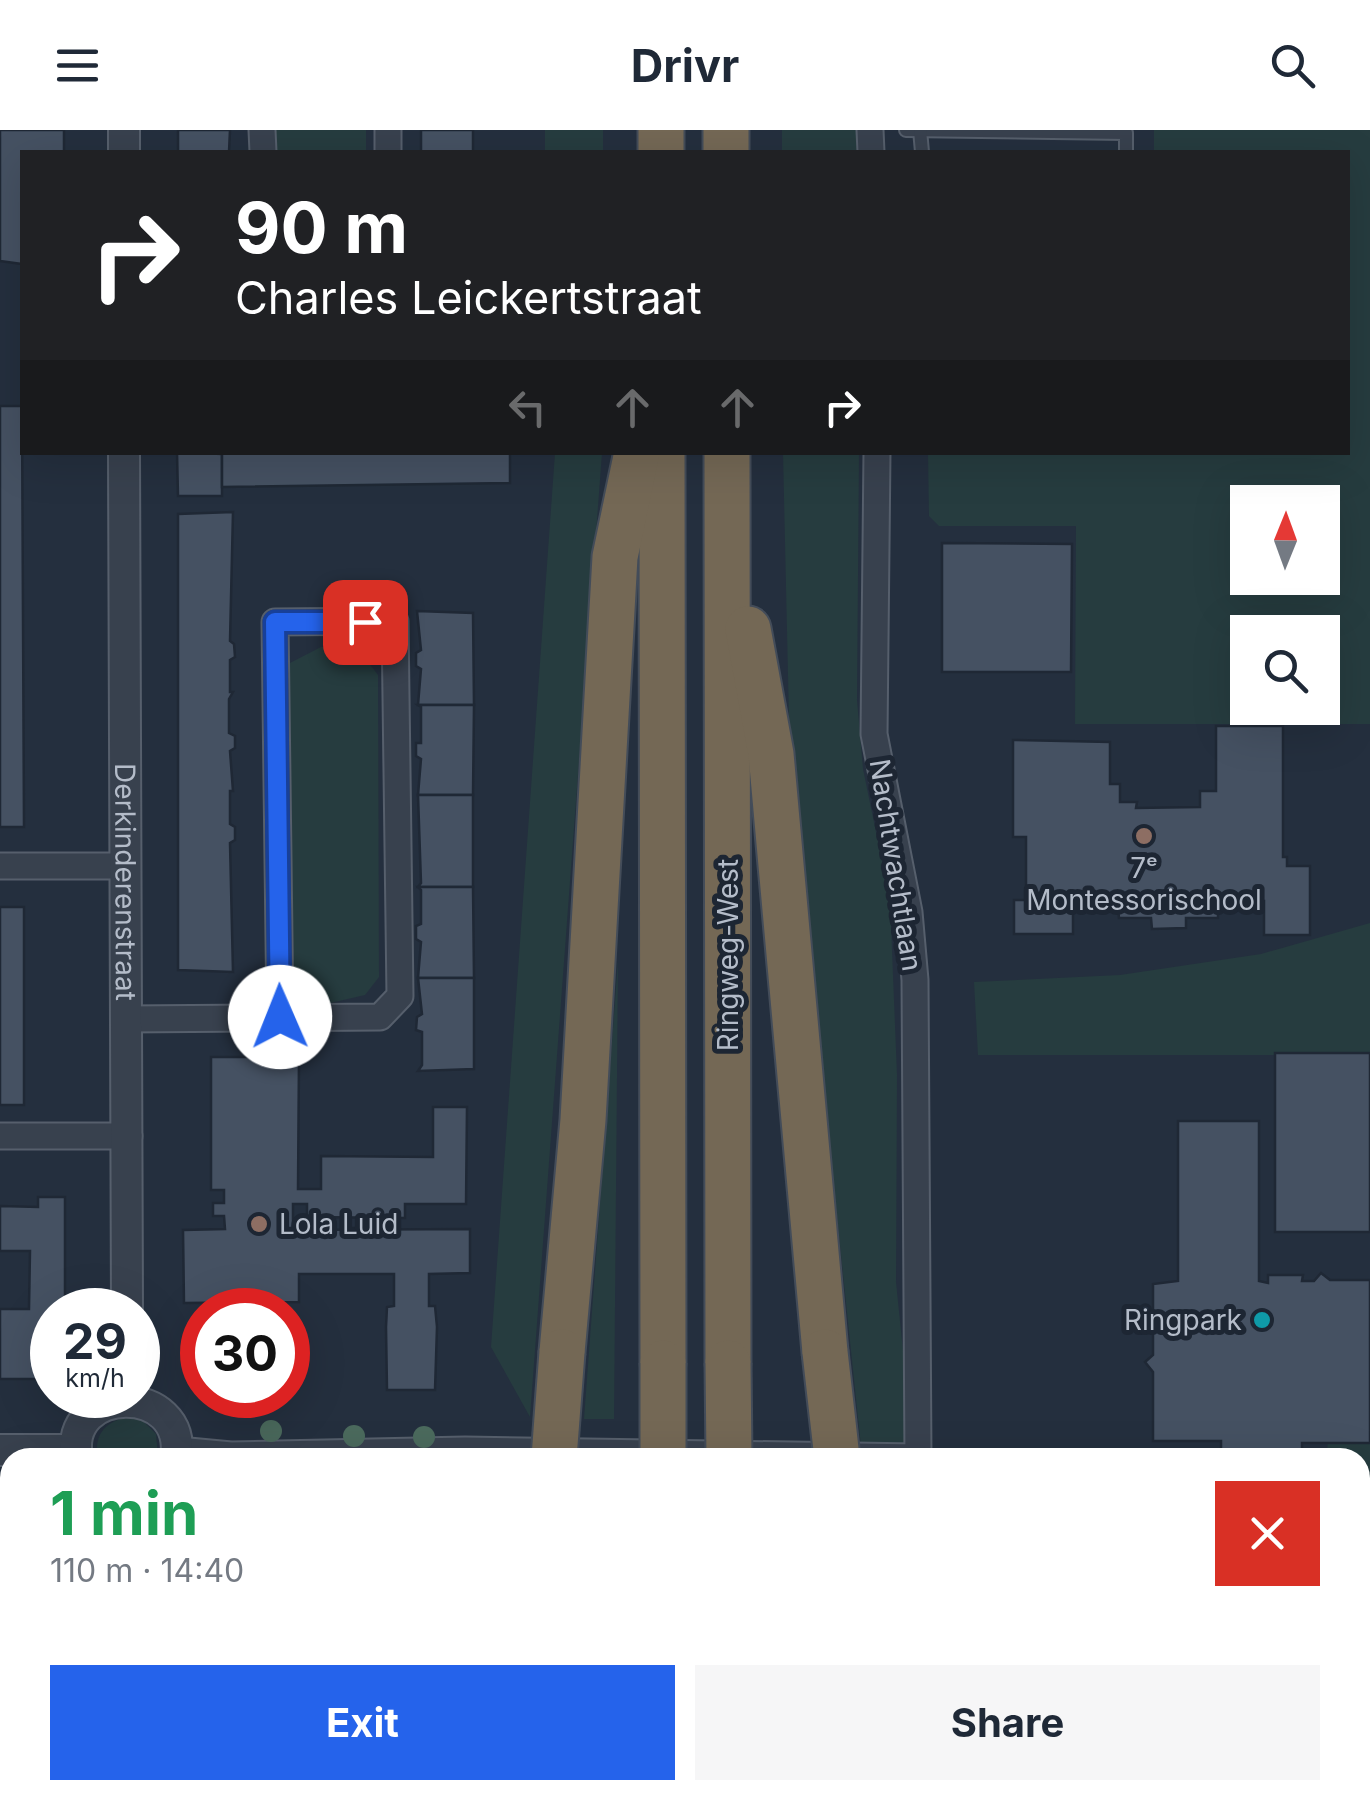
<!DOCTYPE html>
<meta charset="utf-8">
<style>
:root{--surface:#fff;--page:#f6f6f7;--text:#1f2937;--muted:#747a83;--accent:#2563eb}
body{margin:0;font-family:Inter,sans-serif;background:var(--page);color:var(--text);height:100vh;display:flex;flex-direction:column;font-size:38px;white-space:nowrap}
*{box-sizing:border-box;margin:0}
p{font-size:32px;color:var(--muted)}
.icon{flex:none;width:55px;height:55px;fill:none;stroke:currentColor;stroke-width:2;stroke-linecap:round;stroke-linejoin:round}
.map{position:relative;flex:1;overflow:hidden}
.sheet{position:absolute;left:0px;top:1318px;width:1370px;height:352px;display:flex;flex-direction:column;background:var(--surface);border-radius:30px 30px 0 0;box-shadow:0 10px 40px #0002}
.sheet>*{flex:none}
.banner{position:absolute;left:20px;top:20px;width:1330px;height:305px;border-radius:0px;box-shadow:0 10px 40px #0002;background:#202124;color:#fff;overflow:hidden}
.needle{width:65px;rotate:1deg}
.fabs{position:absolute;left:1230px;top:355px;display:grid;gap:20px}
.fabs a{display:grid;place-items:center;width:110px;height:110px;border-radius:0px;background:var(--surface);box-shadow:0 10px 40px #0002;font-size:50px}
.speed{position:absolute;left:30px;top:1158px;display:flex;gap:20px;font-size:50px;font-weight:700;text-align:center}
.speed>*{display:grid;place-content:center;width:130px;height:130px;border-radius:50%;background:var(--surface);box-shadow:0 10px 40px #0002;line-height:1}
.speed small{font-size:25px;font-weight:400}
.speed .limit{border:15px solid #d22;background:#fff;color:#111}
.pin{position:absolute;display:grid;place-items:center;width:85px;height:85px;color:#fff;margin:-42px;border-radius:20px;box-shadow:0 5px 15px #0006}
.me{position:absolute;width:110px;margin:-55px;rotate:359deg;stroke-linejoin:round;filter:drop-shadow(0 0 8px #0008)}
.turn{display:flex;align-items:center;gap:35px;height:210px;padding:0 50px;font-size:45px}
.turn .icon{width:130px;height:130px;stroke-width:2.5}
.turn b{display:block;font-size:70px;line-height:85px}
.lanes{display:flex;align-items:center;height:95px;padding:0 50px;background:#0003;justify-content:center;gap:50px;direction:ltr}
.lanes .off{opacity:.35}
.round{display:grid;place-items:center;flex:none;width:105px;height:105px;border-radius:0px;background:var(--page)}
.head{display:flex;align-items:center;justify-content:space-between;height:170px;padding:0 50px}
h1{font-size:60px;font-weight:700;line-height:75px;color:#1e9e55}
.primary-button{display:flex;gap:20px;margin-top:auto;padding:20px 50px}
.primary-button a{flex:1;height:115px;border-radius:0px;background:var(--accent);color:#fff;font-size:40px;font-weight:700;line-height:115px;text-align:center}
.primary-button a+a{background:var(--page);color:var(--text)}
header{display:flex;justify-content:space-between;align-items:center;height:130px;padding:0 50px;background:var(--surface);font-size:45px;font-weight:700}
.map>svg:first-child{display:block}
</style>
<header><svg class="icon" aria-label="menu" viewBox="0 0 24 24"><path d="M4 6h16M4 12h16M4 18h16"/></svg>Drivr<svg class="icon" aria-label="search" viewBox="0 0 24 24"><circle cx="10" cy="10" r="6"/><path d="M15 15l6 6"/></svg></header>
<div class="map">
<svg width="1370" height="1669" viewBox="0 0 1370 1669">
<rect width="100%" height="100%" fill="#242f3e"/>
<g fill="#263c3f" fill-rule="evenodd">
<rect x="275" y="0" width="91" height="22"/>
<rect x="545" y="0" width="58" height="22"/>
<rect x="782" y="0" width="77" height="22"/>
<path d="M1154 0H1370V594H1075L1076 396H939L929 386 928 323 1348 322V22H1154ZM1248 372H1322V448H1248ZM1248 502H1322V578H1248Z"/>
<polygon points="555,323 602,323 530,1287 491,1217"/>
<polygon points="783,323 859,323 857,570 863,639 890,770 897,945 896,1152 913,1318 861,1317 790,634"/>
<path d="M321 517C349 517 362 522 378 545L379 847 365 865 326 874 300 859 294 842 288 534Z"/>
<polygon points="1370,793 1370,925 978,925 974,852 1120,845 1261,824"/>
<polygon points="618,831 614,1289 584,1289"/>
<path d="M130 1287 141 1289 156 1304 158 1327H98C93 1304 107 1290 130 1287Z"/>
<polygon points="1328,1303 1370,1303 1370,1669 1142,1669 1137,1660 1360,1660 1360,1328 1327,1327"/>
<rect x="0" y="1660" width="50" height="9"/>
<polygon points="417,1660 502,1660 501,1669 416,1669"/>
<rect x="559" y="1660" width="56" height="9"/>
<rect x="766" y="1660" width="65" height="9"/>
<polygon points="883,1660 957,1660 962,1669 883,1669"/>
</g>
<g fill="#394c67">
<polygon points="1370,1422 1370,1643 1360,1646 1360,1435"/>
<polygon points="1276,1660 1346,1660 1339,1669 1276,1669"/>
</g>
<g fill="#455162" stroke="#1f2835" stroke-width="2.5">
<polygon points="0,0 64,0 64,22 22,22 22,134 0,131"/>
<polygon points="178,0 230,0 229,22 178,22"/>
<rect x="421" y="0" width="52" height="22"/>
<polygon points="0,276 22,276 24,697 0,697"/>
<polygon points="177,322 222,324 222,366 178,366"/>
<polygon points="202,322 510,322 510,353 222,357 222,324"/>
<polygon points="233,382 230,511 234,514 235,527 230,530 230,562 233,562 229,569 229,603 235,606 235,618 230,621 233,661 230,661 230,694 235,697 235,710 230,713 233,842 178,840 178,384"/>
<polygon points="942,413 1072,414 1071,542 942,542"/>
<polygon points="417,481 473,483 474,575 418,575 421,539 416,536 416,523 421,520"/>
<polygon points="418,575 474,575 473,665 418,665 421,629 416,626 416,613 421,613 421,577"/>
<polygon points="1216,596 1283,596 1283,727 1287,727 1287,736 1310,736 1310,805 1264,805 1264,771 1251,771 1251,776 1218,777 1218,788 1186,788 1186,798 1152,799 1151,788 1119,788 1118,777 1086,777 1086,772 1073,772 1073,804 1014,804 1014,770 1026,770 1026,707 1013,707 1013,610 1110,612 1110,654 1120,654 1120,672 1137,672 1136,678 1200,677 1200,661 1216,661"/>
<polygon points="418,665 473,665 473,757 418,757 421,753"/>
<polygon points="418,757 473,757 474,848 418,848 421,812 416,809 416,796 421,794 421,760"/>
<rect x="0" y="777" width="24" height="198"/>
<polygon points="418,848 474,848 474,939 418,941 422,935 422,902 416,900 417,887 422,884"/>
<rect x="1275" y="923" width="95" height="179"/>
<polygon points="211,927 299,927 298,1059 321,1059 321,1026 433,1027 433,977 467,977 466,1074 405,1074 405,1088 307,1087 307,1074 293,1074 293,1100 470,1099 470,1143 429,1144 429,1176 435,1176 437,1197 435,1260 387,1260 386,1197 387,1177 394,1176 394,1144 299,1144 299,1172 184,1173 183,1100 225,1099 224,1086 213,1086 213,1073 224,1073 224,1060 211,1060"/>
<polygon points="1178,991 1259,991 1259,1151 1268,1153 1268,1145 1303,1145 1302,1151 1314,1151 1321,1143 1330,1150 1370,1150 1370,1313 1302,1313 1302,1328 1221,1328 1221,1311 1153,1311 1153,1242 1145,1232 1153,1225 1153,1154 1178,1151"/>
<polygon points="38,1067 65,1067 65,1180 52,1180 52,1240 40,1240 40,1249 0,1249 0,1179 29,1179 30,1121 0,1121 0,1076 38,1077"/>
<rect x="0" y="1390" width="10" height="199"/>
<polygon points="194,1660 287,1660 287,1665 278,1664 277,1669 194,1669"/>
</g>
<g fill="none" stroke-linecap="round" stroke-linejoin="round">
<defs>
<g id="service">
<polyline points="906,0 1126,3 1126,22"/>
<polyline points="920,0 922,22"/>
</g>
<g id="minor">
<polyline points="262,0 263,22"/>
<polyline points="388,0 388,22"/>
<polyline points="870,0 871,22"/>
<polyline points="877,322 874,604 909,782 915,850 918,1328"/>
<polyline points="0,736 124,736"/>
<polyline points="127,889 380,887 400,866 395,491 275,492 280,887"/>
<polyline points="0,1006 129,1006"/>
<polyline points="178,1320 231,1325 465,1320 917,1327"/>
<polyline points="1078,1660 1083,1669"/>
</g>
<g id="tertiary">
<polyline points="124,0 124,22"/>
<path id="s1" d="M124 322 127 1180"/>
<polyline points="0,1320 76,1320"/>
<path d="M77 1328C63 1254 188 1252 176 1328"/>
<polyline points="128,1660 128,1669"/>
</g>
<g id="motorway">
<polyline points="661,0 661,22"/>
<polyline points="726,22 726,0"/>
<polyline points="662,322 663,1233"/>
<polyline points="727,322 728,1233"/>
<polyline points="748,499 771,624 825,1222"/>
<polyline points="562,1222 583,990 615,427 637,322"/>
<polyline points="662,1660 662,1669"/>
<polyline points="865,1660 866,1669"/>
<polyline points="527,1669 528,1660"/>
<polyline points="728,1669 728,1660"/>
</g>
</defs>
<use href="#service" stroke="#565f6c" stroke-width="16"/>
<use href="#minor" stroke="#565f6c" stroke-width="29"/>
<use href="#tertiary" stroke="#565f6c" stroke-width="34"/>
<use href="#motorway" stroke="#434c59" stroke-width="49"/>
<use href="#service" stroke="#38414e" stroke-width="12"/>
<use href="#minor" stroke="#38414e" stroke-width="25"/>
<use href="#tertiary" stroke="#38414e" stroke-width="30"/>
<use href="#motorway" stroke="#746855" stroke-width="45"/>
<defs>
<g id="motorway-bridge">
<polyline points="825,1222 837,1328"/>
<polyline points="728,1233 729,1328"/>
<polyline points="554,1328 562,1222"/>
<polyline points="663,1328 663,1233"/>
</g>
</defs>
<use href="#motorway-bridge" stroke="#434c59" stroke-width="49" stroke-linecap="butt"/>
<use href="#motorway-bridge" stroke="#746855" stroke-width="45"/>
</g>
<g fill="#4b6a5d">
<circle cx="271" cy="1301" r="11"/>
<circle cx="354" cy="1306" r="11"/>
<circle cx="424" cy="1307" r="11"/>
</g>
<g fill="none" stroke-linecap="round" stroke-linejoin="round">
<defs>
<polyline id="route" points="280,887 275,492 365,492"/>
</defs>
<use href="#route" stroke="#184099" stroke-width="25"/>
<use href="#route" stroke="#2563eb" stroke-width="18"/>
</g>
<g fill="#8d6e63" stroke="#1d2633" stroke-width="4">
<circle cx="1144" cy="706" r="10"/>
<circle cx="259" cy="1094" r="10"/>
</g>
<circle fill="#0f9aa8" stroke="#1d2633" stroke-width="4" cx="1262" cy="1190" r="10"/>
<g text-anchor="middle" stroke-width="10" stroke-linejoin="round" paint-order="stroke">
<g font-size="28" fill="#b4bcc9" stroke="#1d2633">
<text transform="translate(896 735) rotate(81)" y="10">Nachtwachtlaan</text>
<text dy="10" stroke="none"><textPath href="#s1" startOffset="430">Derkinderenstraat</textPath></text>
<text transform="translate(728 825) rotate(-90)" y="10">Ringweg-West</text>
</g>
<g font-size="28" fill="#b4bcc9" stroke="#1d2633">
<text x="1144" y="748">7ᵉ<tspan x="1144" dy="32">Montessorischool</tspan></text>
<text x="279" y="1104" text-anchor="start">Lola Luid</text>
<text x="1242" y="1200" text-anchor="end">Ringpark</text>
</g>
</g>
</svg>
<div class="fabs">
<a><svg class="needle" viewBox="-14 -14 28 28"><path d="M0-13l5 13h-10z" fill="#e53935"/><path d="M0 13l5-13h-10z" fill="#747a83"/></svg></a>
<a><svg class="icon" aria-label="search" viewBox="0 0 24 24"><circle cx="10" cy="10" r="6"/><path d="M15 15l6 6"/></svg></a>
</div>
<div class="speed"><div>29<small>km/h</small></div><div class="limit">30</div></div>
<div class="pin" style="left:365px;top:492px;background:#d93025"><svg class="icon" aria-label="arrive" viewBox="0 0 24 24"><path d="M6 21V4h12l-3 4 3 4H6"/></svg></div>
<svg class="me" style="left:280px;top:887px" viewBox="-20 -20 40 40"><circle r="19" fill="#fff"/><path d="M0-13L10 11 0 6-10 11z" fill="#2563eb"/></svg>
<div class="banner">
<div class="turn"><svg class="icon" aria-label="right" viewBox="0 0 24 24"><path d="M7 20v-9h11M14 6l5 5-5 5"/></svg><div><b>90 m</b>Charles Leickertstraat</div></div>
<div class="lanes"><svg class="icon off" aria-label="left" viewBox="0 0 24 24"><path d="M17 20v-9H6M10 6l-5 5 5 5"/></svg><svg class="icon off" aria-label="ahead" viewBox="0 0 24 24"><path d="M12 20V5M6 11l6-6 6 6"/></svg><svg class="icon off" aria-label="ahead" viewBox="0 0 24 24"><path d="M12 20V5M6 11l6-6 6 6"/></svg><svg class="icon" aria-label="right" viewBox="0 0 24 24"><path d="M7 20v-9h11M14 6l5 5-5 5"/></svg></div>
</div>
<section class="sheet">
<div class="head"><div><h1>1 min</h1><p>110 m · 14:40</p></div><a class="round" style="background:#d93025;color:#fff"><svg class="icon" aria-label="close" viewBox="0 0 24 24"><path d="M6 6l12 12M18 6L6 18"/></svg></a></div>
<div class="primary-button"><a>Exit</a><a>Share</a></div>
</section>
</div>
